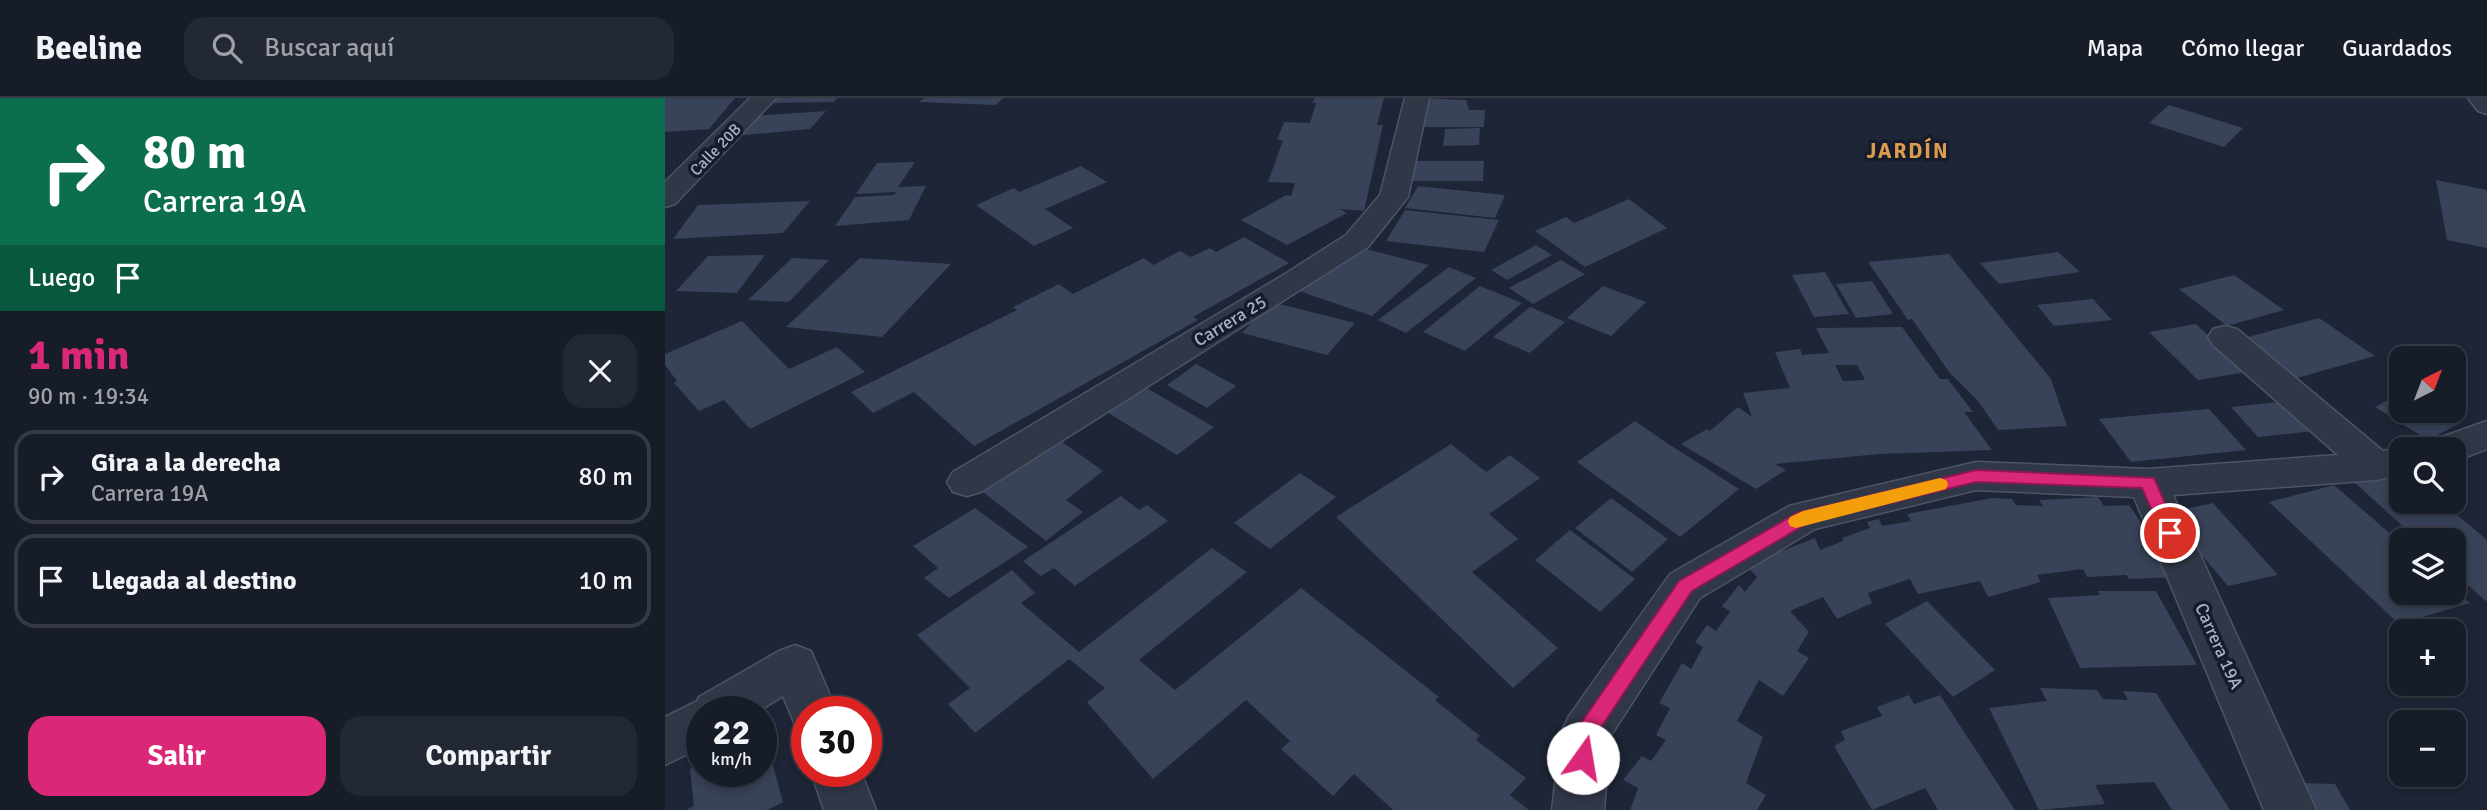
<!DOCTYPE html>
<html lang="es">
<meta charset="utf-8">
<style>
:root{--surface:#161c28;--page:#232934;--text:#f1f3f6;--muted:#9ea1a8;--line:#353a45;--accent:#db2777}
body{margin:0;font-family:Signika,sans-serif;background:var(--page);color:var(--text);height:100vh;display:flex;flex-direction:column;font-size:26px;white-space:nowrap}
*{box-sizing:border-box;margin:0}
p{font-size:23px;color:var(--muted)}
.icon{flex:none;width:38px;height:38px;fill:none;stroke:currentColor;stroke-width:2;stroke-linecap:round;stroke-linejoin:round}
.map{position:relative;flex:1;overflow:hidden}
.details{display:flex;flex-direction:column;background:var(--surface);width:665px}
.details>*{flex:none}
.top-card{background:#0b6e4f;color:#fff;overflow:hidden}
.needle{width:46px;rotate:42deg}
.fabs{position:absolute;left:1724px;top:248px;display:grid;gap:14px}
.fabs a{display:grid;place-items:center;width:77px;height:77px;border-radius:14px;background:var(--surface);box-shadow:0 4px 10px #0003,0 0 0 2px var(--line);font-size:35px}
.speed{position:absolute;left:21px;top:598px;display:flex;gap:14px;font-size:35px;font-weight:700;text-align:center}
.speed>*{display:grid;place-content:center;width:91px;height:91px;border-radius:50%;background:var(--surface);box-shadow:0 4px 10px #0003,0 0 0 2px var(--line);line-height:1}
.speed small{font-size:18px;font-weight:400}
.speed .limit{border:10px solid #d22;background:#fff;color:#111}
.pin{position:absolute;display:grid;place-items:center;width:60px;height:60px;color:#fff;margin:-30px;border:4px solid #fff;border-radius:50%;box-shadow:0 2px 7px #0007}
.me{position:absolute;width:77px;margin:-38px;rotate:13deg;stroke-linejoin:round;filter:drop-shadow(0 0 5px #0008)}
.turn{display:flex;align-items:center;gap:24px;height:147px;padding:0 28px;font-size:32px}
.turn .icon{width:91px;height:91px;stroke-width:2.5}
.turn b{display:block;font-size:49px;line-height:60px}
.then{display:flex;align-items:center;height:66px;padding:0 28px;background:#0003;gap:14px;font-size:26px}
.round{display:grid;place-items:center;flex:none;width:74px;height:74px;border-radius:21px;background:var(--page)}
.summary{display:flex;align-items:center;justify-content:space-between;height:119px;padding:0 28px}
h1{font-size:42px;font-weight:700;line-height:52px;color:var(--accent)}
.action{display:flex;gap:14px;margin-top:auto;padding:14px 28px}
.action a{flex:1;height:80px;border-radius:21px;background:var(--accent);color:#fff;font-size:28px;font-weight:700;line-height:80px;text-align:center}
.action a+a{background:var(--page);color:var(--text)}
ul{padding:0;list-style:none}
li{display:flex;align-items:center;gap:21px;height:94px;margin:0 14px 10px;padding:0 14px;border:4px solid var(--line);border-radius:21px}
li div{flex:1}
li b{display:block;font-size:26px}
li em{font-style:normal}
header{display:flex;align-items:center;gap:42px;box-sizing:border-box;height:98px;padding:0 35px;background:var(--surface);border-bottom:2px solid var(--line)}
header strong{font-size:33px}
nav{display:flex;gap:38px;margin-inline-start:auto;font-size:24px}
.search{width:490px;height:63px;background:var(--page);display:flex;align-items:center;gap:18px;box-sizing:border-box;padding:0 24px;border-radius:21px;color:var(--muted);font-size:26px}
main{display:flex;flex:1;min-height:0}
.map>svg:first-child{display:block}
</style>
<header>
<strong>Beeline</strong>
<div class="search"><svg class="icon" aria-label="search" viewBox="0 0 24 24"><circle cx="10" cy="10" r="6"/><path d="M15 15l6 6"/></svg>Buscar aquí</div>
<nav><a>Mapa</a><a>Cómo llegar</a><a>Guardados</a></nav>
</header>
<main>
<section class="details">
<div class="top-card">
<div class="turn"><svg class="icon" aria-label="right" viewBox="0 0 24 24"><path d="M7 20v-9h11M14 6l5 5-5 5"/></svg><div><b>80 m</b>Carrera 19A</div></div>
<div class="then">Luego<svg class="icon" aria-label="arrive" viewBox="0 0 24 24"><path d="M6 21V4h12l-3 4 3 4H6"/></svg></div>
</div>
<div class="summary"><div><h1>1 min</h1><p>90 m · 19:34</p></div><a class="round"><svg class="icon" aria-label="close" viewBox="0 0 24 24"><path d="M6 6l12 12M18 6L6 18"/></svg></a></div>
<ul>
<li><svg class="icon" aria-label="right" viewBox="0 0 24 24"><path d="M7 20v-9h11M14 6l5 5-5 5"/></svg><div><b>Gira a la derecha</b><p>Carrera 19A</p></div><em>80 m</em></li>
<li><svg class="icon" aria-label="arrive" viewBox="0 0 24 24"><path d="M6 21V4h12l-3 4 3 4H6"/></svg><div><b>Llegada al destino</b></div><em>10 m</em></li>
</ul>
<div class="action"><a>Salir</a><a>Compartir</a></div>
</section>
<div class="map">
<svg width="1822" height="712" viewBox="0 0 1822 712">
<rect width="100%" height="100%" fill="#1d2536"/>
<g fill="#384258" fill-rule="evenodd">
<polygon points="0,0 70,0 44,31 0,34"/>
<polygon points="112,0 172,0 169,4 107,5"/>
<polygon points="259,0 338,0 331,7 254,4"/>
<polygon points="650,0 719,0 712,27 718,27 699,113 674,111 682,115 622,147 576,122 621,97 626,98 630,85 603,84 618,42 612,42 619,24 645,25 651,5 647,5"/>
<polygon points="761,0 801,2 804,12 820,12 819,29 756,29"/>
<polygon points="1504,7 1578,30 1559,49 1484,25"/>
<polygon points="161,13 145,31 69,38 88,18"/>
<polygon points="815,30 814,47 778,48 780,31"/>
<polygon points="747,63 819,63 818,83 743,83"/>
<polygon points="250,64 233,89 261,88 244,122 170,128 190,99 229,97 231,94 191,96 212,65"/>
<polygon points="416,68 442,84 380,111 408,130 369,148 311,107 349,90 354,94"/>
<polygon points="1771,82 1822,92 1822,150 1782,142"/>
<polygon points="753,88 840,97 830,120 740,110"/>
<polygon points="964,101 1002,130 920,169 870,133 901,119 909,125"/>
<polygon points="145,103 118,135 8,141 33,107"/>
<polygon points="740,112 834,122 819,154 721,143"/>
<polygon points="579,139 624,165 528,219 533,222 309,348 249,294 208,315 186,294 352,212 348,209 394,186 408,196 479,160 488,167 515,153 526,159 545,150 551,154"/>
<polygon points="871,147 887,157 842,182 826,172"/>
<polygon points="693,149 764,167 707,218 628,191"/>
<polygon points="1393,154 1415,174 1334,186 1315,165"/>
<polygon points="1284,156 1386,281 1402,328 1333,332 1313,303 1284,274 1247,221 1243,222 1203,164"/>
<polygon points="100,157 72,195 11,193 43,158"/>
<polygon points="127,160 164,162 124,204 83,202"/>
<polygon points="195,160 286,166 217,239 121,229"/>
<polygon points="896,162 920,176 868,206 844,190"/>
<polygon points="784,169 811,180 741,235 713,222"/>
<polygon points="1160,174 1184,216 1149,219 1127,177"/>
<polygon points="1569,177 1619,212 1562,228 1514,191"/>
<polygon points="1207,183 1228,216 1191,220 1171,186"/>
<polygon points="815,188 857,205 800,253 758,234"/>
<polygon points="938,188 981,204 946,238 902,220"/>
<polygon points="1428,201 1447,222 1389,228 1372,207"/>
<polygon points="606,204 690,225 662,257 577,235"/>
<polygon points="865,209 900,224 865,255 828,239"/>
<polygon points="1654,220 1710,258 1632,280 1579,240"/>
<polygon points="77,223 124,271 172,249 200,274 85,331 59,302 34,313 9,285 12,283 0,267 0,256"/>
<polygon points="1531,226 1582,274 1533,282 1484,234"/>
<path d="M1237 229 1275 281H1283L1308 314H1299L1327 352 1214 356 1110 366 1121 372 1091 391 1016 346 1042 331 1045 333 1073 309 1087 319 1078 295 1125 290 1110 254 1135 251 1137 257 1164 255 1151 230ZM1170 267H1192L1200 282 1178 283Z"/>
<polygon points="531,266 571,288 542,310 502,287"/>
<polygon points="478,288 549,329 512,357 440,313"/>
<polygon points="1736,295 1736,313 1780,313 1797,324 1763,342 1710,309"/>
<polygon points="1622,303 1650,333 1593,339 1566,309"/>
<polygon points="1544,311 1581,352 1466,364 1434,321"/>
<polygon points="970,323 1002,345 1074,391 1015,439 912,364"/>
<polygon points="389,338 438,373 401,402 418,414 381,443 314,391"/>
<polygon points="786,346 821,374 845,357 875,380 824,416 853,441 807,474 893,550 848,590 671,419"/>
<polygon points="1736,374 1736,404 1777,404 1822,442 1822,504 1788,474 1788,443 1754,443 1689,384"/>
<polygon points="635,375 671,399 605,451 569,425"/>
<polygon points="1669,387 1736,445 1736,495 1788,495 1788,490 1805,505 1734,526 1604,404"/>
<polygon points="456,398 474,412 482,407 503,423 410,488 389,470 376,478 358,463"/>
<polygon points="1433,399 1439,408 1464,407 1514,479 1464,481 1461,477 1422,479 1418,471 1372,477 1376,484 1323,499 1315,483 1253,496 1245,481 1203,495 1207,505 1172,521 1158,499 1125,513 1144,534 1132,553 1144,560 1118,598 1094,582 1072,623 1098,639 1081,685 1101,697 1092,712 965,712 973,690 958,682 977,658 986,663 1001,642 991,637 1005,610 994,605 1017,565 1026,571 1038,549 1030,544 1042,527 1051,533 1065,514 1057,508 1074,487 1080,494 1092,479 1081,467 1150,440 1155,452 1178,443 1177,440 1205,430 1202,424 1214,421 1217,428 1246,423 1242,416 1327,400 1347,401 1351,407 1378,408 1374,402"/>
<polygon points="946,400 1003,441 967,474 910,430"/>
<polygon points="1548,405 1613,477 1563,488 1501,415"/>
<polygon points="310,410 363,449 284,500 259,480 273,470 248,448"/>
<polygon points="905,432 970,481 935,514 870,462"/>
<polygon points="547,450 582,474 474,562 510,592 636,490 774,599 770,602 815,638 811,642 861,680 845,697 864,712 728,712 689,676 668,698 616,651 625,643 581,602 488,681 422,604 440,590 404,561 310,635 283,606 305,590 252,537 347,472 370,495 356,505 414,554"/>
<polygon points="1433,493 1491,493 1532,567 1415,570 1383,500 1435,497"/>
<polygon points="1262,503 1330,572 1288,599 1220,526"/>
<polygon points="1375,590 1432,592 1438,601 1463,602 1458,593 1491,595 1565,712 1507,712 1489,684 1430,687 1440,706 1374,712 1324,610 1382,603"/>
<polygon points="1244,597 1249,606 1275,597 1350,712 1273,712 1260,690 1207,712 1169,648 1180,642 1176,633 1217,618 1212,609"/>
<polygon points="99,635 118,704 102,712 21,712 29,708 25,671 37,665 37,674 96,674 96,636"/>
<polygon points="1638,685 1670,686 1685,712 1650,712"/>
</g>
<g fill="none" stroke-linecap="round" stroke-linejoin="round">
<defs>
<g id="minor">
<polygon points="85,0 111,0 10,106 0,109 0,84"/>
<polygon points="740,0 764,0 743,99 703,149 316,394 302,398 288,394 282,384 288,374 620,176 681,137 715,97"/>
<polygon points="1803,0 1822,0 1822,16 1813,13"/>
<polygon points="1560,228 1572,231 1718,353 1736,349 1745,352 1736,352 1736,377 1711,382 1508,397 1651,712 1599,712 1469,399 1311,392 1150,431 1035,500 945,639 939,712 887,712 896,634 904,618 1005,476 1124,408 1311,364 1483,371 1673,357 1548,247 1543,239 1548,231"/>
<polygon points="1822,323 1822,351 1788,364 1788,352 1763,352 1768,342"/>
<polygon points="130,547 146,553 172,614 142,614 142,633 131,629 118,598 92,614 37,614 37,649 0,667 0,619 32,603 34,599 114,553"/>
<polygon points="146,674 196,674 211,712 159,712"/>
</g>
</defs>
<use href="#minor" stroke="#4d5465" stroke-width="3"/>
<use href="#minor" fill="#303747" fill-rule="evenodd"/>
</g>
<polygon fill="#db2777" stroke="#8e194d" stroke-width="2" points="1311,372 1489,380 1513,435 1511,440 1499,440 1477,390 1311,384 1143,425 1027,493 931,637 926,667 918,670 911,667 908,660 914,628 1014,483 1132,415"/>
<polygon fill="#f59e0b" points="1275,380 1281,382 1283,386 1281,391 1131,430 1125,428 1123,423 1125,419 1138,413"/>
<g text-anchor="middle" stroke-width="7" stroke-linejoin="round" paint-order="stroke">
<g font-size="16" fill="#a9b1c5" stroke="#161c2b">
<text transform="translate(50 51) rotate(-46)" y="6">Calle 20B</text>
</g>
<g font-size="18" fill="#a9b1c5" stroke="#161c2b">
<text transform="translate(565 223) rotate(-31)" y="6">Carrera 25</text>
<text transform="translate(1554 548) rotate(66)" y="6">Carrera 19A</text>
</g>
<g font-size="21" font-weight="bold" letter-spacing="2" fill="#dc9c4d" stroke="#161c2b">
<text x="1243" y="60">JARDÍN</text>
</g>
</g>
</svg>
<div class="fabs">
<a><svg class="needle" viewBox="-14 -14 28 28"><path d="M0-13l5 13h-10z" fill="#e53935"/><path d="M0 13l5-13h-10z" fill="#9ea1a8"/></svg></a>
<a><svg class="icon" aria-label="search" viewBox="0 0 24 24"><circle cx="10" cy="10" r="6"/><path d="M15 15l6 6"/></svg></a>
<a><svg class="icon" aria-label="layers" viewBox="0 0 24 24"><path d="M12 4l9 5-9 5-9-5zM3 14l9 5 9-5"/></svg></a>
<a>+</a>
<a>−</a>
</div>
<div class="speed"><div>22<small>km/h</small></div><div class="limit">30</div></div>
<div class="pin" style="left:1505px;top:435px;background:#d93025"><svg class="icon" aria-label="arrive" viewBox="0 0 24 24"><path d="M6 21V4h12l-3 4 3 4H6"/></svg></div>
<svg class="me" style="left:918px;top:660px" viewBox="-20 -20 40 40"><circle r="19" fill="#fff"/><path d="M0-13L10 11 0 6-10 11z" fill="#db2777"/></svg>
</div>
</main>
